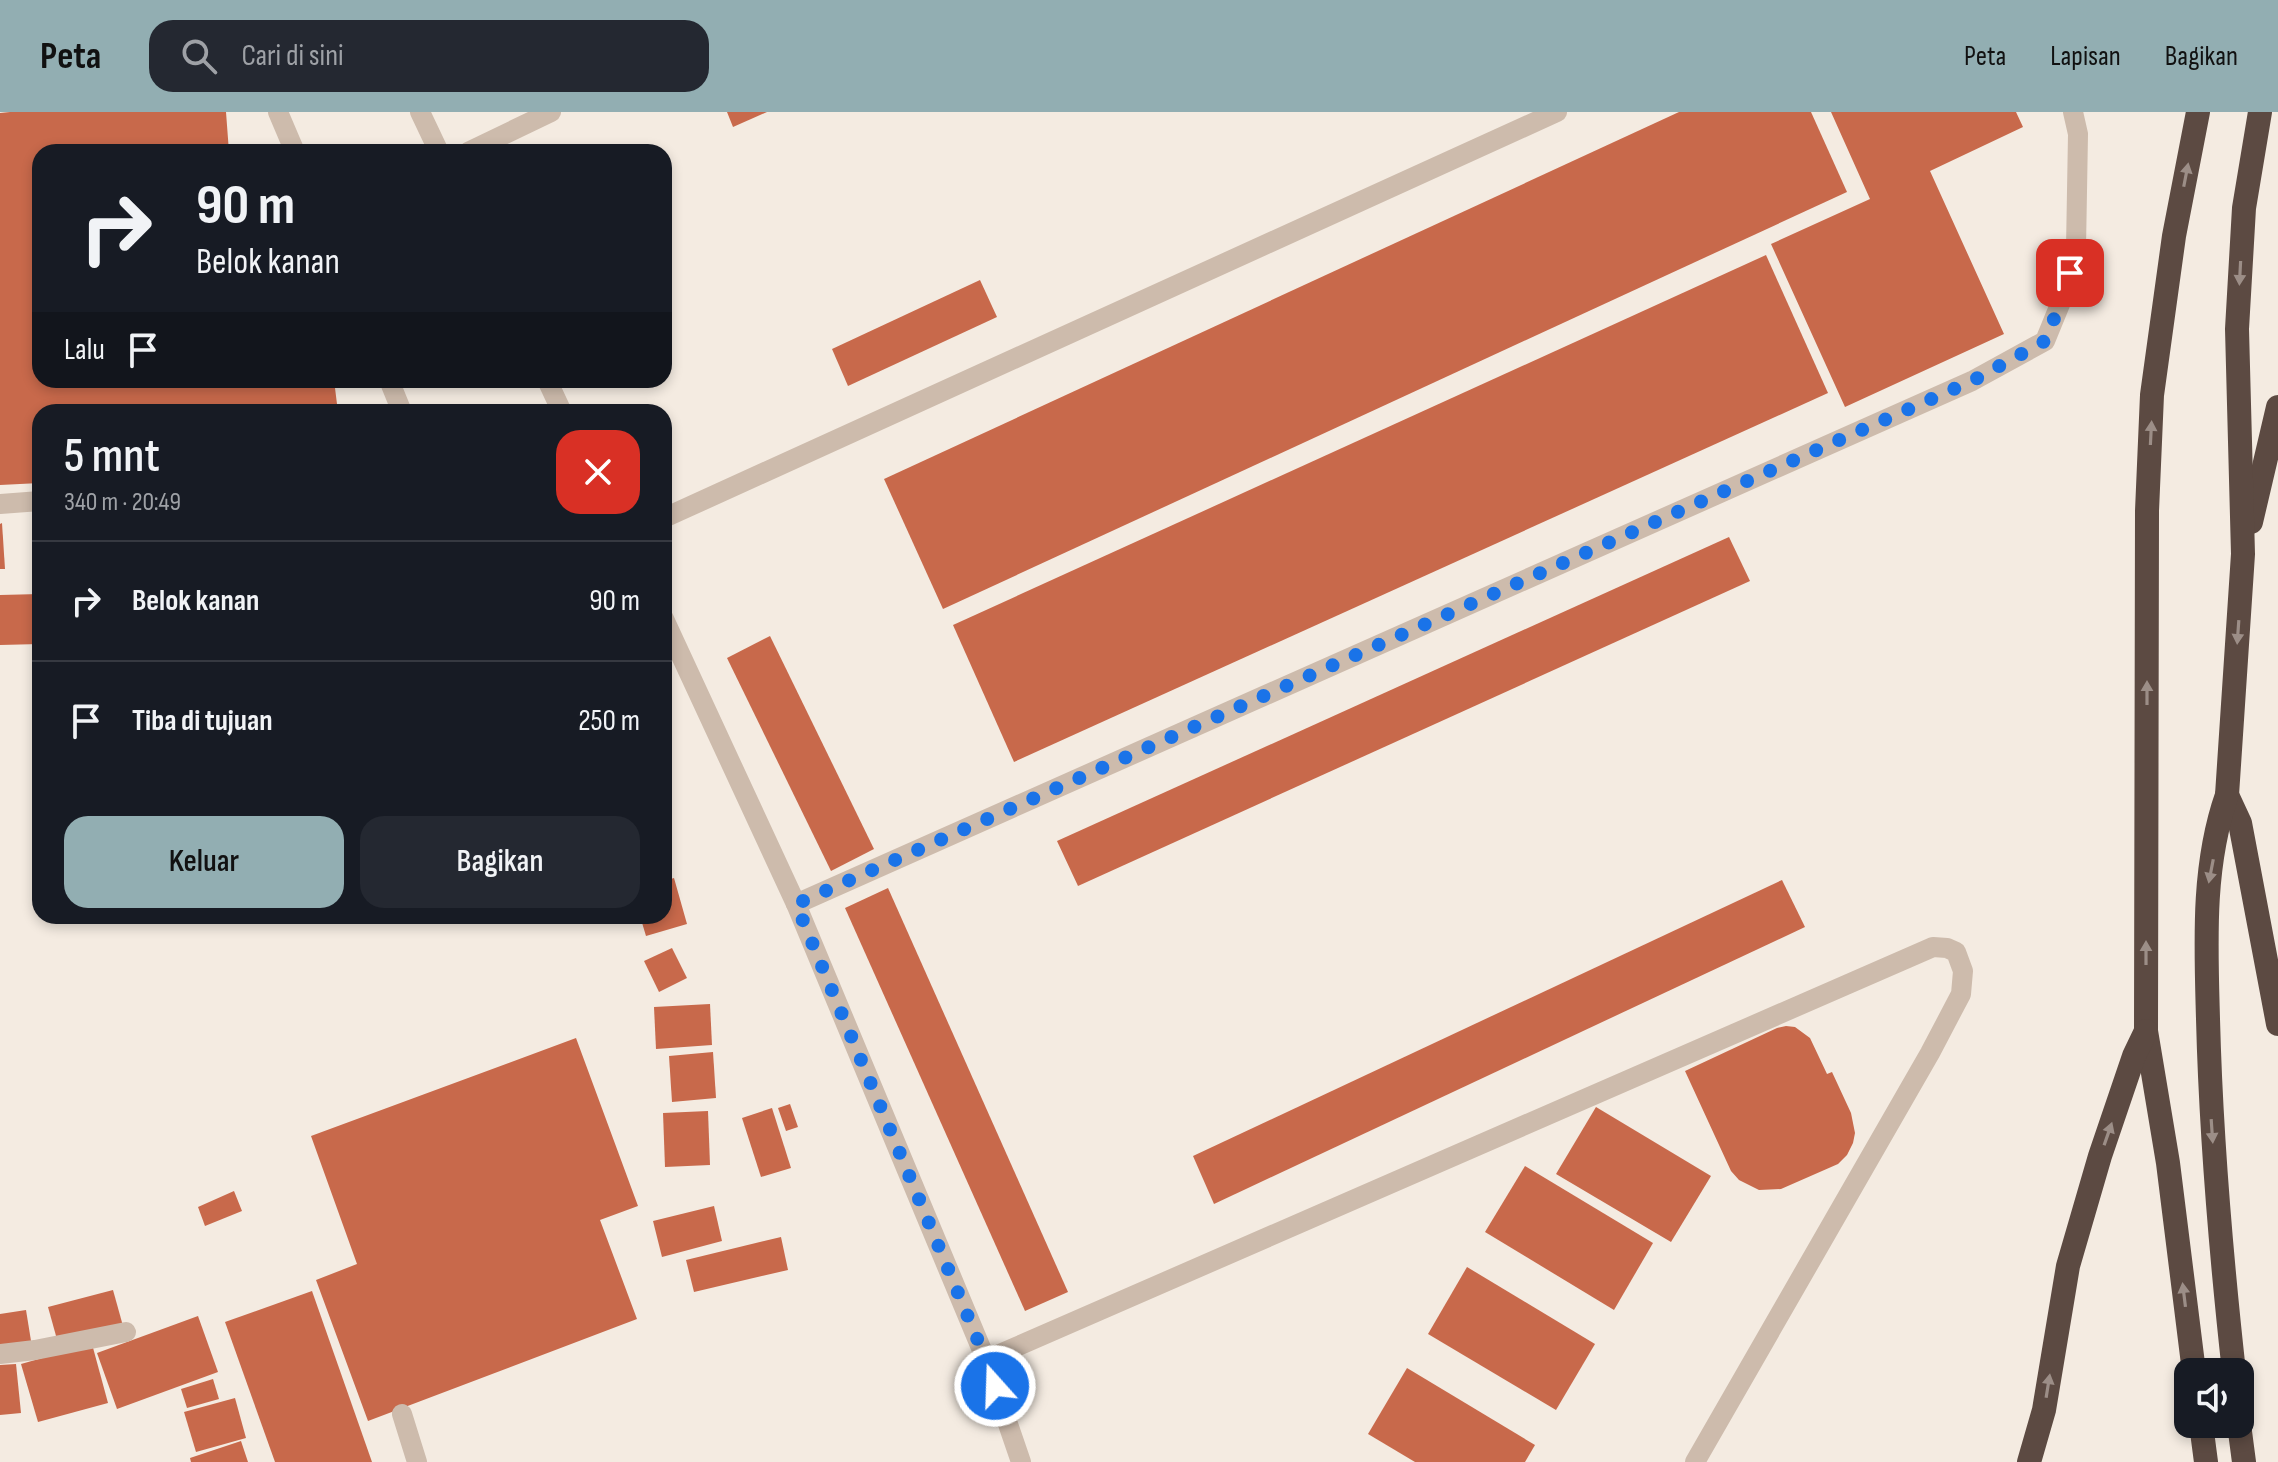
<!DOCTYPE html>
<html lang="id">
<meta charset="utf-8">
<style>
:root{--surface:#171b24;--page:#242831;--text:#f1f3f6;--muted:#9ea1a6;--line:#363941;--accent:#92aeb2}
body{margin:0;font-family:"Sofia Sans Condensed",sans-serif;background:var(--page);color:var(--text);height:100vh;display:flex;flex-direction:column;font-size:30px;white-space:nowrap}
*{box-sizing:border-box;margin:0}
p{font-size:26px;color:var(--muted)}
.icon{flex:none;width:44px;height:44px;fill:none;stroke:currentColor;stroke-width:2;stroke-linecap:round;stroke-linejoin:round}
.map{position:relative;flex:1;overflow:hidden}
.drawer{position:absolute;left:32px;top:292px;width:640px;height:520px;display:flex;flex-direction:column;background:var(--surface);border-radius:24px;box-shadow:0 4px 12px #0003}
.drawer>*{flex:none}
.banner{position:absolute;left:32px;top:32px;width:640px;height:244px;border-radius:24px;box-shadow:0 4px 12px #0003;background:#171b24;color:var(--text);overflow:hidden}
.tools{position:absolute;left:2174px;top:1246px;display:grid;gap:16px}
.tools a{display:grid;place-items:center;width:80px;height:80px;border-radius:16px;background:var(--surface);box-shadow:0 4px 12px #0003;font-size:40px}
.pin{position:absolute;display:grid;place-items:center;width:68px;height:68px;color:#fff;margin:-34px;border-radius:16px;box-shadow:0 4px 12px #0006}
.me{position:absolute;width:88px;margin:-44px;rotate:340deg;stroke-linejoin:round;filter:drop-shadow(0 0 6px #0008)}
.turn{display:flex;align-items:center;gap:28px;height:168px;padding:0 32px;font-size:36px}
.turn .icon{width:104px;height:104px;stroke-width:2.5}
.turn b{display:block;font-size:56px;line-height:68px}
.then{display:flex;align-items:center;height:76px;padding:0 32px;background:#0003;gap:16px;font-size:30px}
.round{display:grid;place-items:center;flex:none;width:84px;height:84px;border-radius:24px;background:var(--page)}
.summary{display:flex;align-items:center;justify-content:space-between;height:136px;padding:0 32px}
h1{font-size:48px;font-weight:600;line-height:60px}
.button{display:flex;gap:16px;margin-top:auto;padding:16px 32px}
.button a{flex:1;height:92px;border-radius:24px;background:var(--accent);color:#111;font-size:32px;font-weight:600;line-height:92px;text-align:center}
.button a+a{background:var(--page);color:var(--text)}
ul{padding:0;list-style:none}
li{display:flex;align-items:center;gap:24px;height:120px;padding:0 32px;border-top:2px solid var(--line)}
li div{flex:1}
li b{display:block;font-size:30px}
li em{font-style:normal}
header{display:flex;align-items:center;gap:48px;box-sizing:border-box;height:112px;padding:0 40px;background:var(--accent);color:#111}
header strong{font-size:38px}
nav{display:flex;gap:44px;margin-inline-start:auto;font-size:28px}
.search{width:560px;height:72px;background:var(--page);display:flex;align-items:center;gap:20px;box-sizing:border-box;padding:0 28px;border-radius:24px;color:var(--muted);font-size:30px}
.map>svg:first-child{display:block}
</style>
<header>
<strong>Peta</strong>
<div class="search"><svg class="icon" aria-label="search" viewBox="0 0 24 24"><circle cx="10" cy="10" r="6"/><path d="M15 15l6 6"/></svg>Cari di sini</div>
<nav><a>Peta</a><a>Lapisan</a><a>Bagikan</a></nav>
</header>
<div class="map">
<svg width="2278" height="1350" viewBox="0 0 2278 1350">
<rect width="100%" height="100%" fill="#f4ebe1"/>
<g fill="#c8694b">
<polygon points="10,0 226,0 229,40 40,40 40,268 334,268 338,300 40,300 40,371 0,373 0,1"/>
<polygon points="727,0 767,0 733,15"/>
<polygon points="1679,0 1811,0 1847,80 943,497 884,367"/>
<polygon points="1831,0 2016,0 2023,15 1930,59 2004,222 1845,295 1771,132 1870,87"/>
<polygon points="1766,143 1828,281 1014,650 953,513"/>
<polygon points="980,168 997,205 848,274 832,237"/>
<polygon points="2,411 5,457 0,457 0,412"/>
<polygon points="1729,425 1750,469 1078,774 1057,729"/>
<polygon points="40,482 40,532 0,533 0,483"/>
<polygon points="770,524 874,737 831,759 727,546"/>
<polygon points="674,766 687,812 646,824 640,804 664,804 664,769"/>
<polygon points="1782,768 1805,815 1214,1092 1193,1044"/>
<polygon points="888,776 1068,1180 1025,1199 845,796"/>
<polygon points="672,836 687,866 659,880 644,849"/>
<polygon points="710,892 712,933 656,937 654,895"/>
<polygon points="1786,914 1795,915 1810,926 1827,962 1832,960 1851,1001 1855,1021 1853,1031 1847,1043 1838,1052 1781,1077 1759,1078 1739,1068 1731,1059 1685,959 1777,916"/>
<polygon points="576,926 638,1094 600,1108 637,1207 368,1309 316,1168 357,1152 311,1024"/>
<polygon points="713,940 716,986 672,990 669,944"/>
<polygon points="790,992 798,1015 786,1019 778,996"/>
<polygon points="1596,995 1711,1064 1671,1130 1556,1062"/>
<polygon points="772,996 791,1056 761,1065 742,1006"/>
<polygon points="708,999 710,1053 665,1055 663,1001"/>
<polygon points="1525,1054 1653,1131 1614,1198 1485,1120"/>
<polygon points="234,1079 242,1099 205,1114 198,1095"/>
<polygon points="714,1094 722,1129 662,1145 653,1109"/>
<polygon points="781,1125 788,1158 694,1180 686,1148"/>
<polygon points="1467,1155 1595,1232 1556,1298 1428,1222"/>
<polygon points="113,1178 123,1214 58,1231 48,1195"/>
<polygon points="312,1179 372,1350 275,1350 225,1210"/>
<polygon points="26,1198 32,1235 0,1239 0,1202"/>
<polygon points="198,1204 218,1260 117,1297 97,1241"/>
<polygon points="92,1232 108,1291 38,1310 21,1252"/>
<polygon points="16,1252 21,1301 0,1303 0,1253"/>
<polygon points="1407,1256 1535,1333 1525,1350 1415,1350 1368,1322"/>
<polygon points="213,1267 219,1287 187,1296 181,1277"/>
<polygon points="235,1286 246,1326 196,1340 184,1300"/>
<polygon points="241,1329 248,1350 191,1350 190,1346"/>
</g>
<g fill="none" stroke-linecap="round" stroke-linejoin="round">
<g stroke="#cdbbac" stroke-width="20">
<polyline points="278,0 295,40"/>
<polyline points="420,0 439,40"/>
<polyline points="468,40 551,0"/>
<polyline points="389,268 402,300"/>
<polyline points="547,268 562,300"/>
<polyline points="0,392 40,389"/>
<polyline points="664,406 1557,0"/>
<polyline points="664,507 796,792 986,1248 1021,1350"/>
<polyline points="796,792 1972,269 2045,229 2063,185 2076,136 2078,22 2073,0"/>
<polyline points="0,1242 35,1238 126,1220"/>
<polyline points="986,1248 1933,835 1947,836 1956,840 1963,859 1961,882 1930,941 1695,1350"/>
<polyline points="402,1302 417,1350"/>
</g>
<g stroke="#5c4a42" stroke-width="24">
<polyline points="2251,410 2278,295"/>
<polyline points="2227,683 2240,711 2278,912"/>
<polyline points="2194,1260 2168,1051 2146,919 2147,399 2152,283 2174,124 2198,0"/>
<path d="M2234 1260C2221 1142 2211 1025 2208 907 2206 832 2202 754 2227 683L2243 442 2237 217 2244 96 2260 0"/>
<polyline points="2201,1312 2206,1350"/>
<polyline points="2239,1312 2244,1350"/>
<polyline points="2029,1350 2044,1298 2068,1154 2100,1044 2134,944 2146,919"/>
</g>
</g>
<defs><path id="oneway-solid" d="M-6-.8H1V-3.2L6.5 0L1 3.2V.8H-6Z" transform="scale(2)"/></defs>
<g fill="#9c8e87">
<use href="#oneway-solid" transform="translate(2186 63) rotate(-79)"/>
<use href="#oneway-solid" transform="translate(2240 161) rotate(93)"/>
<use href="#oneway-solid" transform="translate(2151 321) rotate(-87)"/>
<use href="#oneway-solid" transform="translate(2238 520) rotate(94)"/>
<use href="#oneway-solid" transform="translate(2147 581) rotate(-90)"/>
<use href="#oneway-solid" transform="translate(2211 759) rotate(101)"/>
<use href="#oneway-solid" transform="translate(2146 841) rotate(-90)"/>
<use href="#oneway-solid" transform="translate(2212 1019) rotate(86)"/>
<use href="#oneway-solid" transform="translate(2108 1022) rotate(-71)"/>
<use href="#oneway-solid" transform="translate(2184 1183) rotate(-97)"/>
<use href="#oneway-solid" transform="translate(2048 1274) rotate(-81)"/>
</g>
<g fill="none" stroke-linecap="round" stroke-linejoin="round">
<polyline stroke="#1a73e8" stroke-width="14" stroke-dasharray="0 25.2" points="995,1274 986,1248 796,792 1972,269 2045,229 2063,185 2070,161"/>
</g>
</svg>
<div class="tools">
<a><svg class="icon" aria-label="sound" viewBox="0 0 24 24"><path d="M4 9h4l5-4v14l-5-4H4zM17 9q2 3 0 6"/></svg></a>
</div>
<div class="pin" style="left:2070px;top:161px;background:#d93025"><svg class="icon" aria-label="arrive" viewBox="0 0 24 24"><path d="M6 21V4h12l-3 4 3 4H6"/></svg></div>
<svg class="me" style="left:995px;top:1274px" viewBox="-20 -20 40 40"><circle r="17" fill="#1a73e8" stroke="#fff" stroke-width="3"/><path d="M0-11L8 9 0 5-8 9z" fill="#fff"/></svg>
<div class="banner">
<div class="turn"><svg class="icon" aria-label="right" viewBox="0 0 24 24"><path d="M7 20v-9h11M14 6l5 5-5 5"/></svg><div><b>90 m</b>Belok kanan</div></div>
<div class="then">Lalu<svg class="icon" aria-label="arrive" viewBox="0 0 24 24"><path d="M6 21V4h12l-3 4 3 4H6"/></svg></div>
</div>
<section class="drawer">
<div class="summary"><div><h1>5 mnt</h1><p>340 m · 20:49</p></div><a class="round" style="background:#d93025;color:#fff"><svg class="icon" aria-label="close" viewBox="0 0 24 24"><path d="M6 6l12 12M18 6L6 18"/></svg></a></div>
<ul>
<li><svg class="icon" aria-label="right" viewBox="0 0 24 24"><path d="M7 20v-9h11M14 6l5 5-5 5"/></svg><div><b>Belok kanan</b></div><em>90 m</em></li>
<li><svg class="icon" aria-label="arrive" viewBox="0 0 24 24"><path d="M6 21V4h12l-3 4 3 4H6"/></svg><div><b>Tiba di tujuan</b></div><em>250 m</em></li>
</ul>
<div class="button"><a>Keluar</a><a>Bagikan</a></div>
</section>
</div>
